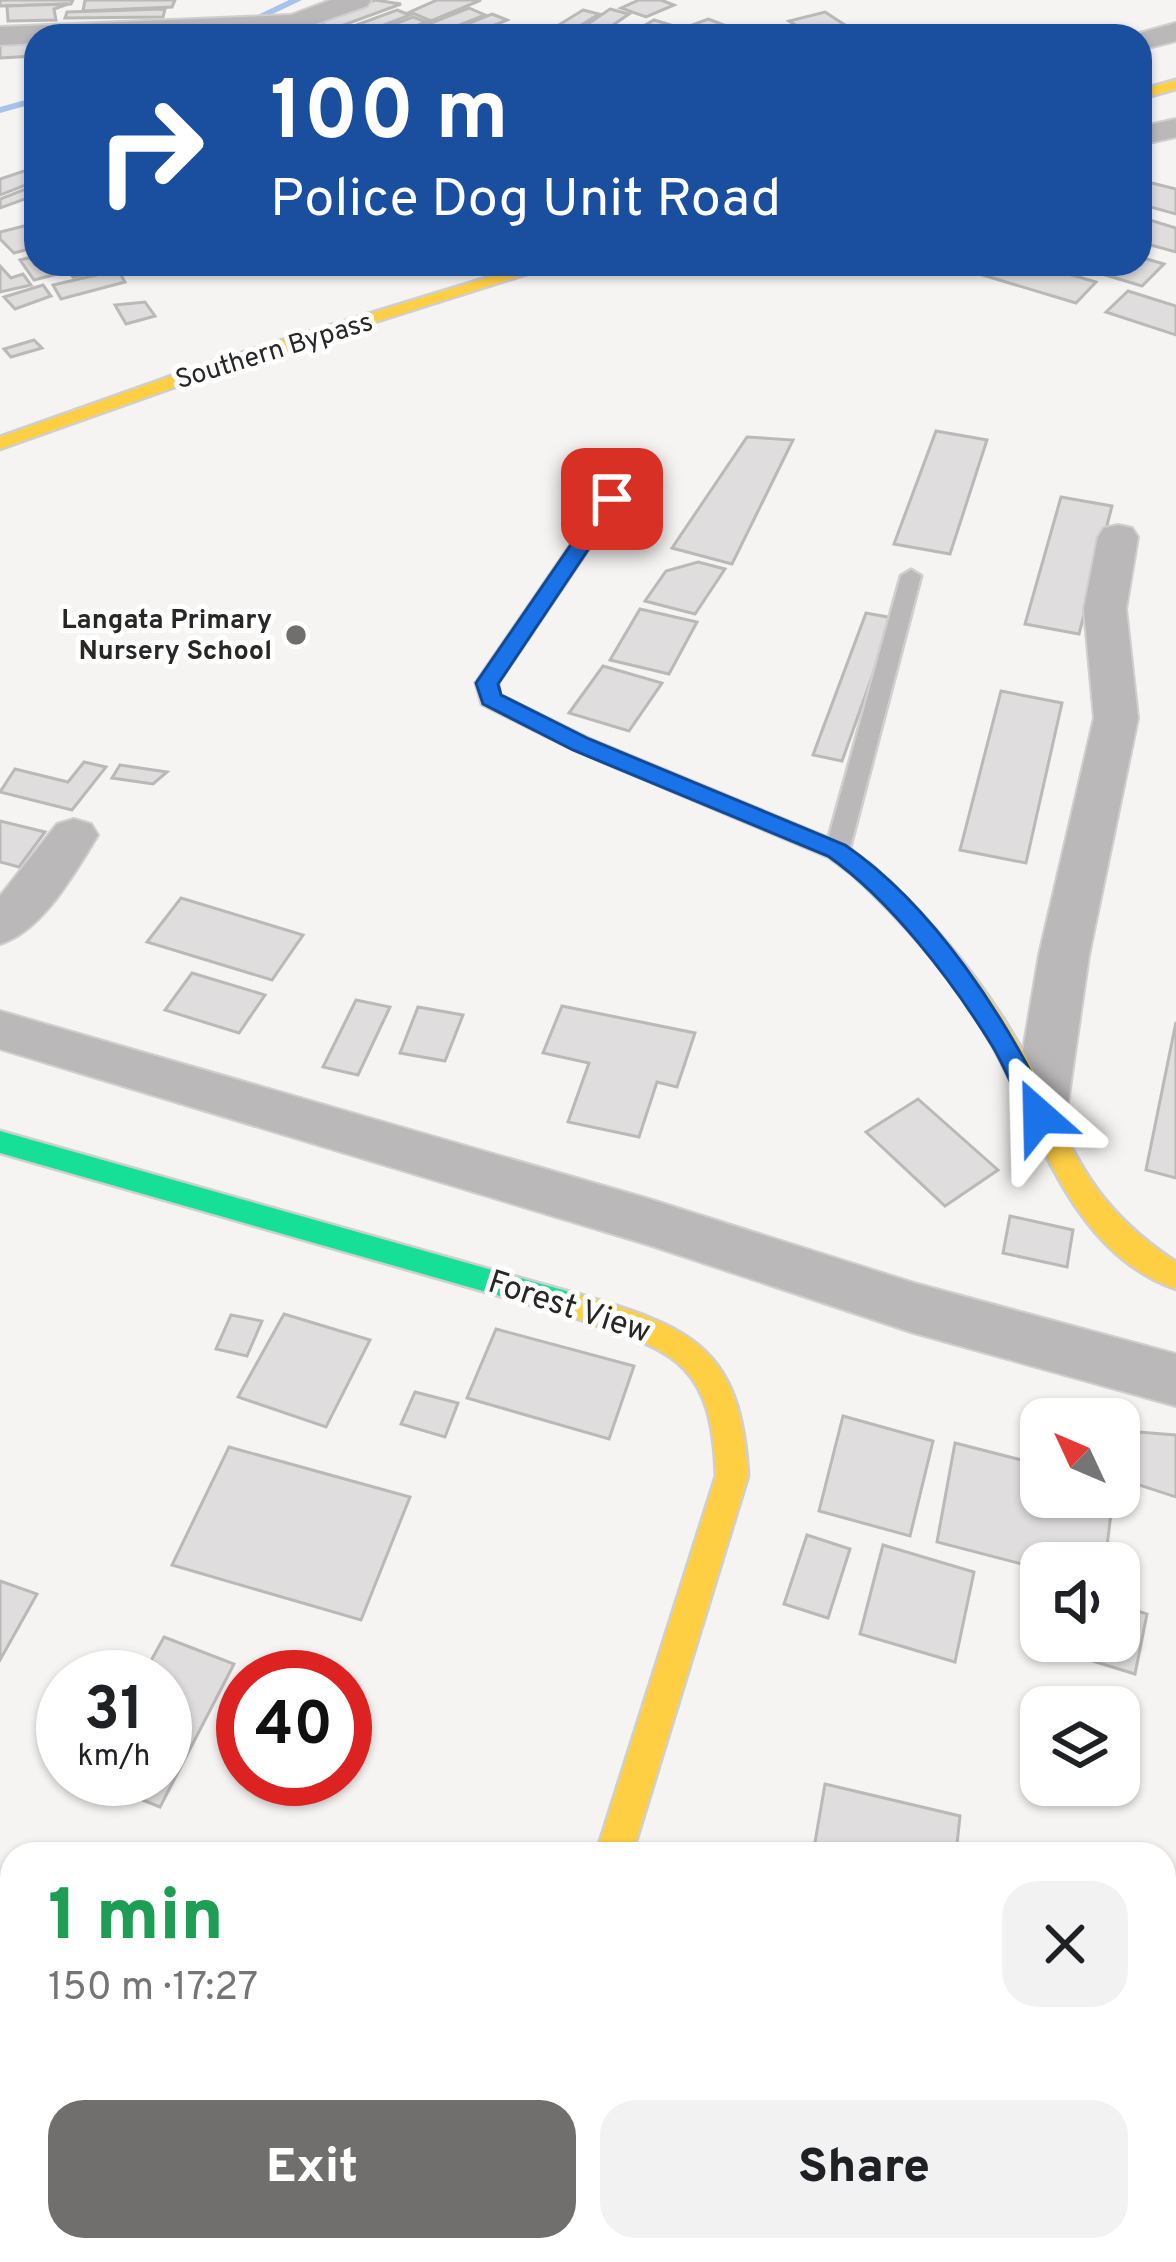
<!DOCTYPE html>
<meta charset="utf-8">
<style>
:root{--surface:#fff;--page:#f2f2f2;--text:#202124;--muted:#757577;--accent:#706f6d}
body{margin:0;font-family:Overpass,sans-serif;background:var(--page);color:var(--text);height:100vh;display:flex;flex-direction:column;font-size:45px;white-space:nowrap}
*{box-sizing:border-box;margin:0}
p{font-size:39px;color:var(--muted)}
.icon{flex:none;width:66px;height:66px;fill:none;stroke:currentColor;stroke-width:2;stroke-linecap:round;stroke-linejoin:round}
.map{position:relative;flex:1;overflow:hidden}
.panel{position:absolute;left:0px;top:1842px;width:1176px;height:420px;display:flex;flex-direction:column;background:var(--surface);border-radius:36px 36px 0 0;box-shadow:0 3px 9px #0004}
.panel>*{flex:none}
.top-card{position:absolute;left:24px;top:24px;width:1128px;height:252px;border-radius:36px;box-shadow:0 3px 9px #0004;background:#1a4fa0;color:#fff;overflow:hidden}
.needle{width:78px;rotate:314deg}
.buttons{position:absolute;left:1020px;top:1398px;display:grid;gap:24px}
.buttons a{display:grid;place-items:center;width:120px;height:120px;border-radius:24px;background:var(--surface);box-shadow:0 3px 9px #0004;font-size:60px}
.speed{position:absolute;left:36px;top:1650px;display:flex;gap:24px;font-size:60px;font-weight:700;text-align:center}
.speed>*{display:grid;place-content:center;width:156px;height:156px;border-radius:50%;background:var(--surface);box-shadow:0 3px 9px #0004;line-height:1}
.speed small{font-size:30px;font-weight:400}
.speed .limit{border:18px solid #d22;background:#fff;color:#111}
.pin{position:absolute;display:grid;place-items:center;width:102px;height:102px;color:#fff;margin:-51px;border-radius:24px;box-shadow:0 6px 18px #0006}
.me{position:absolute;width:132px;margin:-66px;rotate:335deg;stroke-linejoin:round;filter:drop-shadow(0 0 9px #0008)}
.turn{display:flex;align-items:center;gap:42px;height:252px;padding:0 48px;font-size:54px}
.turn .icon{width:156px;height:156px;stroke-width:2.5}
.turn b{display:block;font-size:84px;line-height:102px}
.round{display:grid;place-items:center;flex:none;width:126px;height:126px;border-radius:36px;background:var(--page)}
.head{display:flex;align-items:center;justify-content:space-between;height:204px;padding:0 48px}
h1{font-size:72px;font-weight:800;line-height:90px;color:#1e9e55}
.primary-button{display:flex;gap:24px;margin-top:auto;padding:24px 48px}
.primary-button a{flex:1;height:138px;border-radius:36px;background:var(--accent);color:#fff;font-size:48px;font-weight:800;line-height:138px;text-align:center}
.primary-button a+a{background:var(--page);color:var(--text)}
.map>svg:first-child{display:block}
</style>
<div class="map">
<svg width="1176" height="2262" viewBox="0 0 1176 2262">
<rect width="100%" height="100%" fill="#f6f4f2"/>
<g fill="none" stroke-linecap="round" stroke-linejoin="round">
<g fill="#a8c2ea" fill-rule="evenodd">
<polygon points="289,0 302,0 227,36 214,36"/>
<polygon points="36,97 36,103 0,113 0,107"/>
</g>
</g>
<g fill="#dfdddd" stroke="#bab9b7" stroke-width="3">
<polygon points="0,0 73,0 71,4 0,6"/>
<polygon points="85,0 175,0 172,7 83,11"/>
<polygon points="375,0 401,4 333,29 316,21"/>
<polygon points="437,0 481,0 431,21 410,12"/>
<polygon points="639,0 661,0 674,5 646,17 621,8"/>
<polygon points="68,4 54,9 56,20 8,21 7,6"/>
<polygon points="469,8 485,15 432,36 398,36"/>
<polygon points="165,9 163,17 65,18 67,12"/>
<polygon points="610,9 629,14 597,36 570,36"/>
<polygon points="397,10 410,15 356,36 343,30"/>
<polygon points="583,10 599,14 564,36 541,36"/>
<polygon points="825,12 862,36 813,36 789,21"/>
<polygon points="492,14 507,20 468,36 437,36"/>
<polygon points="413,17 426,22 391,36 363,36"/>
<polygon points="708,19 724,25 696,36 679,30"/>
<polygon points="654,20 674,26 658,36 632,33"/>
<polygon points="36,41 35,56 0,58 0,44"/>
<polygon points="36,167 36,181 0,195 0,179"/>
<polygon points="1140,180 1176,189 1176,214 1140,204"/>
<polygon points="36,185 36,195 0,208 0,199"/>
<polygon points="1140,217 1176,228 1176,252 1140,242"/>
<polygon points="36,223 36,247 14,253 0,239 0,232"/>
<polygon points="36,256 36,264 54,264 61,273 34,280 20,260"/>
<polygon points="1140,257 1164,264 1142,286 1069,264 1140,264"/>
<polygon points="63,264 102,264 106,270 73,277"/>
<polygon points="946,264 1034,264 1096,282 1076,303"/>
<polygon points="0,266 11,278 23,274 31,285 0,292"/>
<polygon points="118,270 125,282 61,299 53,285"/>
<polygon points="43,285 51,296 15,309 4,297"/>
<polygon points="1128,291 1176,306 1176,335 1106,312"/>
<polygon points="145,302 155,316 126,324 115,305"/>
<polygon points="34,340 42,348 11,357 4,349"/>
<polygon points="936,431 987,440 950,554 894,544"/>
<polygon points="747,437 793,440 732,564 672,548"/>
<polygon points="1061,497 1112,506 1079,634 1025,624"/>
<polygon points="698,562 725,569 695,614 645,601 666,571"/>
<polygon points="640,609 697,622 669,674 610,660"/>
<polygon points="866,613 893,618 842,761 813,755"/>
<polygon points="603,666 662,683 629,731 569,713"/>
<polygon points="1001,691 1062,703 1026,863 960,850"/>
<polygon points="84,762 106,767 72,810 0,792 15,769 68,782"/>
<polygon points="120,765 167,772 153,784 112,778"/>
<polygon points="0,821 45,832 19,867 0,862"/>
<polygon points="181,898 303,935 272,980 147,942"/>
<polygon points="192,973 265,995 239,1033 165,1010"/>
<polygon points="356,1000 390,1007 358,1075 323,1067"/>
<polygon points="562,1006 695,1033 677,1087 657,1082 639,1137 568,1122 589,1063 543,1053"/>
<polygon points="418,1007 463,1015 445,1061 400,1053"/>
<polygon points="1176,1022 1176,1178 1146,1170"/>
<polygon points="918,1099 998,1170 945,1206 866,1132"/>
<polygon points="1010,1216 1073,1230 1067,1267 1003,1253"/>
<polygon points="284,1314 370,1340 326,1427 238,1397"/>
<polygon points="231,1315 262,1321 247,1356 216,1349"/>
<polygon points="496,1329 634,1366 609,1439 467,1398"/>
<polygon points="415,1392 458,1403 445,1437 401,1424"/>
<polygon points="843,1416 933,1441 910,1536 819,1511"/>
<polygon points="1138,1432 1176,1435 1176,1497 1127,1481"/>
<polygon points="955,1443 1041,1465 1041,1497 1113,1497 1105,1563 1041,1563 1041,1569 937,1542"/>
<polygon points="229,1447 410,1497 361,1620 172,1565"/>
<polygon points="807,1535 850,1549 828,1618 784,1604"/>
<polygon points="883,1545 974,1572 955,1662 860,1634"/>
<polygon points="0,1581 37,1594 0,1660"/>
<polygon points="1119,1605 1147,1614 1135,1674 1086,1659 1091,1641 1119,1641"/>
<polygon points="164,1637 234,1664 160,1807 91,1779 165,1779 165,1677 142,1677"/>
<polygon points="825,1784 960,1816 956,1854 813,1854"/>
<polygon points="1165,2076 1176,2081 1176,2217 1167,2262 1126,2262 1128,2250 1164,2250"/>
<polygon points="796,2250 860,2250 856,2262 792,2262"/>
</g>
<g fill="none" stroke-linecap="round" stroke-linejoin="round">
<defs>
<polygon id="lane" points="911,570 921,576 849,851 837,859 825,851 901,576"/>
<g id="street">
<polygon points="331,0 371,0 367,6 295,31 36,36 36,43 0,45 0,27 291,15"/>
<polygon points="1176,23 1176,41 1140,50 1140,36 1129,36"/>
<polygon points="1176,119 1176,137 1140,145 1140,127"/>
<polygon points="1118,525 1132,528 1138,537 1126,609 1138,718 1089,955 1066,1116 1058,1131 1039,1137 1020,1131 1012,1116 1039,955 1094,718 1084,609 1098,537 1104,528"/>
<path d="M74 819 91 824 98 835C75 872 43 931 0 944V896L57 824Z"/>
<polygon points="0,1011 649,1199 914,1283 1176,1354 1176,1406 914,1333 649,1245 0,1049"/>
<polygon points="450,2250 530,2250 526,2262 446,2262"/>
</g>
<polygon id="fast" points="0,1131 577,1294 587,1297 592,1306 587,1315 577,1318 0,1153"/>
<g id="slow">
<polygon points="1176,80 1176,89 1140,99 1140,90"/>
<polygon points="532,264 558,264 220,371 0,449 0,437 208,363"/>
<path d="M861 861 869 863C925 913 973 968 1012 1033 1071 1130 1072 1193 1176 1262V1289C1064 1250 1038 1118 983 1029 947 971 903 921 853 875L849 869 853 863Z"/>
<path d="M577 1294C691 1327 741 1347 748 1476L632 1854H596L716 1476C712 1354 669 1351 567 1315L562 1306 567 1297Z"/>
</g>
<polygon id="jam" points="612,493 622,499 498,683 500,695 589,739 845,845 873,869 869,875 853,875 829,857 573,749 482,704 476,683 605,495"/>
</defs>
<use href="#lane" stroke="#d0cfce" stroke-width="5"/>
<use href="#street" stroke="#d0cfce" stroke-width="4"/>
<use href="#fast" stroke="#d0cfce" stroke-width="5"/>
<use href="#slow" stroke="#d0cfce" stroke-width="5"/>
<use href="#jam" stroke="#d0cfce" stroke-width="5"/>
<use href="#lane" fill="#bab8b8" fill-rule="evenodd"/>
<use href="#street" fill="#bab8b8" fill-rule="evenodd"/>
<use href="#fast" fill="#16e098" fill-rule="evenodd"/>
<use href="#slow" fill="#ffcf43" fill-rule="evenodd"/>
<use href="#jam" fill="#f24e42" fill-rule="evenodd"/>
</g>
<path fill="#1a73e8" stroke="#114b97" stroke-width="3" d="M605 495 622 499 498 684 501 695 589 739 845 845C934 906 1007 1019 1053 1116L1049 1123H1030C1017 1098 1007 1071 993 1047 953 982 891 900 828 856L573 750 483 704 476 683Z"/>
<circle fill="#706f6d" stroke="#fff" stroke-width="4.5" cx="296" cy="635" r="12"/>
<g text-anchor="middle" stroke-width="10" stroke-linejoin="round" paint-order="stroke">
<g font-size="27" fill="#282726" stroke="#fff">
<text transform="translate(274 350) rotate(-17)" y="9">Southern Bypass</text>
</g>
<g font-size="27" font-weight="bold" fill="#282726" stroke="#fff" text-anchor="end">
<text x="272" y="628">Langata Primary<tspan x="272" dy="31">Nursery School</tspan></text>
</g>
<g font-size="33" fill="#282726" stroke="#fff">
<text transform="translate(570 1305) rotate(18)" y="12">Forest View</text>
</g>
</g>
</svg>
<div class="buttons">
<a><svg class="needle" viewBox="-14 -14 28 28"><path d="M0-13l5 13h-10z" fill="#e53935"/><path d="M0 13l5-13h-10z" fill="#757577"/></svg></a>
<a><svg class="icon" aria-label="sound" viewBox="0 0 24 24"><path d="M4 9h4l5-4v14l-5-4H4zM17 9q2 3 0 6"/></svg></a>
<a><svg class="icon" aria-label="layers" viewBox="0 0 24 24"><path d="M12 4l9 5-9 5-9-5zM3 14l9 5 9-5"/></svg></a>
</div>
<div class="speed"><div>31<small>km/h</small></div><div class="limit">40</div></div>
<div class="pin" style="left:612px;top:499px;background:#d93025"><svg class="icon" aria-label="arrive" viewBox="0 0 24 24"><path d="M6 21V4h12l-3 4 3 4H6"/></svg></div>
<svg class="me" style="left:1039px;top:1116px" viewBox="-20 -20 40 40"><path d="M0-17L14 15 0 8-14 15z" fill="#1a73e8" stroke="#fff" stroke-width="4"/></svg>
<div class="top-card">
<div class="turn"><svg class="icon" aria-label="right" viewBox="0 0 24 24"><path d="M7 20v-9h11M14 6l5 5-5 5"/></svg><div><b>100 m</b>Police Dog Unit Road</div></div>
</div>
<section class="panel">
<div class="head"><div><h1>1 min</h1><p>150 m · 17:27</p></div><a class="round"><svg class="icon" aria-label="close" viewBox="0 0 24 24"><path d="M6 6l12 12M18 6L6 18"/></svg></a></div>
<div class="primary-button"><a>Exit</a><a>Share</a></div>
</section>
</div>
